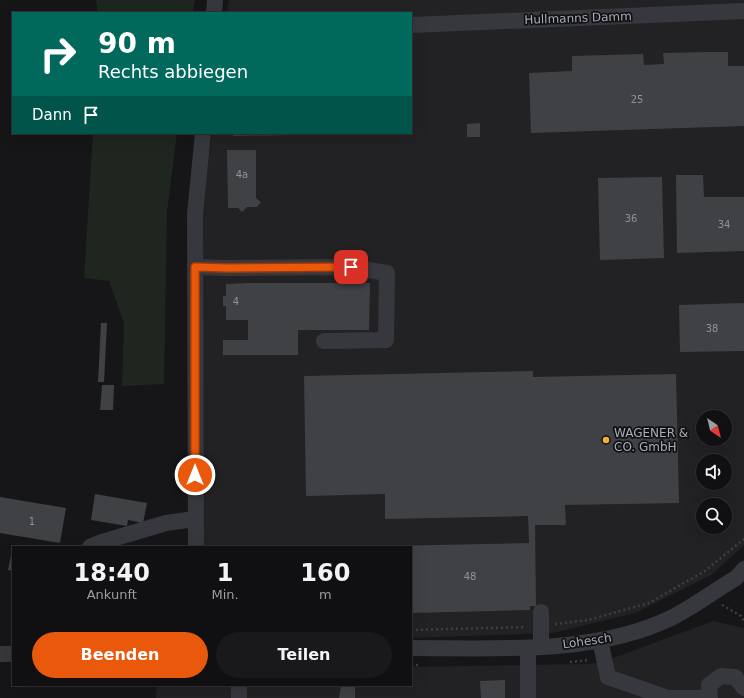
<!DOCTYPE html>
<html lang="de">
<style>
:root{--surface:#101012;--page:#19191b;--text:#f1f3f6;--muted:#9c9d9f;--line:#303032;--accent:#ea580c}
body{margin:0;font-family:"DejaVu Sans",sans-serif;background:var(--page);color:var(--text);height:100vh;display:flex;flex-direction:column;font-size:15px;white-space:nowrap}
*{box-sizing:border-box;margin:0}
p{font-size:13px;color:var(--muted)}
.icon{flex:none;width:22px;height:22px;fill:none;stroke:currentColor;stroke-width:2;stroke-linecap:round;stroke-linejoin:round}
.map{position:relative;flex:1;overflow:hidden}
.details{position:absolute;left:12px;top:546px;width:400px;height:140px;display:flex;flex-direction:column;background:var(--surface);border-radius:0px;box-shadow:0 4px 16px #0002,0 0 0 1px var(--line)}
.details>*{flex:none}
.banner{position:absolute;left:12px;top:12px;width:400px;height:122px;border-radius:0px;box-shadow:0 4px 16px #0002,0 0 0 1px var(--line);background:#00695c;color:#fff;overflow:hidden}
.needle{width:26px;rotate:145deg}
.fabs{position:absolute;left:696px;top:410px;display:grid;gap:8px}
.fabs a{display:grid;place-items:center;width:36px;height:36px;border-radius:50%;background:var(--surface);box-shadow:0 4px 16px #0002,0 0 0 1px var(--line);font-size:20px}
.pin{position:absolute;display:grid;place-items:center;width:34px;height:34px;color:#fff;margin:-17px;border-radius:8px;box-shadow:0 2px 6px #0006}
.me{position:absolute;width:44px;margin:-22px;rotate:0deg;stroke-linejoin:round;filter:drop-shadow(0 0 3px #0008)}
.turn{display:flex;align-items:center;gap:14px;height:84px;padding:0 20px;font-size:18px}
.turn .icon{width:52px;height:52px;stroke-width:2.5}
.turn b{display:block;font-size:28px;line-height:34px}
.then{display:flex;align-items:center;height:38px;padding:0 20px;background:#0003;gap:8px;font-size:15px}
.eta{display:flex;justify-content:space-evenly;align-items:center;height:68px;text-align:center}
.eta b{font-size:24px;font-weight:600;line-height:28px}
.button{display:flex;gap:8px;margin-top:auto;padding:8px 20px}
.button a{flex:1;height:46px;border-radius:24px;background:var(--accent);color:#fff;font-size:16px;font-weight:600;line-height:46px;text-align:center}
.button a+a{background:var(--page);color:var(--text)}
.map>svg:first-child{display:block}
</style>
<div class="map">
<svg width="744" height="698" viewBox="0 0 744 698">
<rect width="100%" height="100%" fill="#161618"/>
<g fill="#222225" fill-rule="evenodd">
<path d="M229 0H744V545L711 575 635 613 553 633 411 638V547H202L201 216 212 133H411V13H227ZM703 417H725V439H703ZM703 461H725V483H703ZM703 505H725V527H703Z"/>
<polygon points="713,621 744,628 744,698 156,698 157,685 411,685 411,667 589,664 605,661"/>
</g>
<g fill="#1e261f">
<polygon points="96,0 195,0 193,13 98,13"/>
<polygon points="93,133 177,133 167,212 164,384 122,386 124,323 109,281 84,278"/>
</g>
<g fill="#404145">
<polygon points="707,52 728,52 728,66 744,66 744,126 531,133 529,73 572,71 572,56 643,54 644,65 664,64 663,53"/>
<polygon points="480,123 480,137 467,137 467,124"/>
<polygon points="233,133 293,133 293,135 233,136"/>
<polygon points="227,150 256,150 256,198 261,202 257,207 247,207 242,212 238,208 228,208"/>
<polygon points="676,175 703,175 704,197 744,197 744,251 677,253"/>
<polygon points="662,177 664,258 600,260 598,178"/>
<polygon points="249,283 370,283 369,330 298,330 298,355 223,355 223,340 248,340 248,320 226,320 226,306 223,306 223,296 226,296 226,284"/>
<polygon points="744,303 744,351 680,352 679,305"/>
<polygon points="101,323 107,323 104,382 98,382"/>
<polygon points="533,371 533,377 676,374 679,503 565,505 566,525 535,525 536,606 530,606 530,610 411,613 411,547 387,547 387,546 529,543 528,516 385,519 385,494 306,496 304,376"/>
<polygon points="102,385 114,385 113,410 100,410"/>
<polygon points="95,494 147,503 143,523 128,520 127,526 91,520"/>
<polygon points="0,497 66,508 60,543 0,533"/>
<polygon points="12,550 13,550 13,571 8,570"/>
<polygon points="505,680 505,698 481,698 480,681"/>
<polygon points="341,685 355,685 355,698 339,698"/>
</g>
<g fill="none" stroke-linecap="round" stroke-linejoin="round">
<g stroke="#3d3f44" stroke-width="2.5" stroke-dasharray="2 3" stroke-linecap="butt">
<polyline points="722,605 741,616 744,621"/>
<polyline points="555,624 588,620 649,603 705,571 744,539"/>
<polyline points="411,630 526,627"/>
<polyline points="570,662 589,660"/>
<polyline points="411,666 418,665"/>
</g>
<g stroke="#37383d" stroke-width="16">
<polyline points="214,13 215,0"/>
<polyline points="411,25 744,11"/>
<polyline points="195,267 227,268 351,267 387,273 386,340 324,341"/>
<polyline points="90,547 102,542 166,523 195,519"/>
<polyline points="196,547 195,214 203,133"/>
<polyline points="541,612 541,647"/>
<polyline points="600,640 608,677 668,698 710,698"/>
<path d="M411 648C494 648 595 655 671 618 693 607 714 591 736 578L744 569"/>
<polyline points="528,648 528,698"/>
<polyline points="0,654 13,654"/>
<polyline points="239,698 239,685"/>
<polyline points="710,698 709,685 721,676 735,677 744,688"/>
</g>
</g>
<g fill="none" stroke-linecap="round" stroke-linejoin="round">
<defs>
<polyline id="route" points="195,475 195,267 227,268 351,267"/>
</defs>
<use href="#route" stroke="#983908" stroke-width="10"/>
<use href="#route" stroke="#ea580c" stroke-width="7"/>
</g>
<circle fill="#f2b134" stroke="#111113" stroke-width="1.5" cx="606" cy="440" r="4"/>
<g text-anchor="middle" stroke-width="3.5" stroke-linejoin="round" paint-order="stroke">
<g font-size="10" fill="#8e929b">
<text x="637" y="103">25</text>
<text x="242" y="178">4a</text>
<text x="631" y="222">36</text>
<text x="724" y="228">34</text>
<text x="236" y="305">4</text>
<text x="712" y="332">38</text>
<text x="32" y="525">1</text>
<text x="470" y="580">48</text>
</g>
<g font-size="12" fill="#a8adb8" stroke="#111113">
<text transform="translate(578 18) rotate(-2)" y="4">Hullmanns Damm</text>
<text transform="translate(587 641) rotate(-8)" y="4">Lohesch</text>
</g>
<g font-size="12" fill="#a8adb8" stroke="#111113" text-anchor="start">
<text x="614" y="437">WAGENER &amp;<tspan x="614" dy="14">CO. GmbH</tspan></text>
</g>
</g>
</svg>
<div class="fabs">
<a><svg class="needle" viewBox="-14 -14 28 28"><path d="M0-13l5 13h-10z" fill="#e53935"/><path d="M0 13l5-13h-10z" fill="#9c9d9f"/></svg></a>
<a><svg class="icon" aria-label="sound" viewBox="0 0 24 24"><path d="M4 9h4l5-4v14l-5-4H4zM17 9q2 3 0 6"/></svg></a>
<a><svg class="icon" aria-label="search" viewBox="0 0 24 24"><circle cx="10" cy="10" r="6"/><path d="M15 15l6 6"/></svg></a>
</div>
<div class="pin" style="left:351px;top:267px;background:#d93025"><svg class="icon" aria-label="arrive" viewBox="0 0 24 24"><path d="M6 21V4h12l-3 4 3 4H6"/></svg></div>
<svg class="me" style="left:195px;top:475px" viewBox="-20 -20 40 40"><circle r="17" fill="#ea580c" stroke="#fff" stroke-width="3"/><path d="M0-11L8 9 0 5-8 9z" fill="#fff"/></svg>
<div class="banner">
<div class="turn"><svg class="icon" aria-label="right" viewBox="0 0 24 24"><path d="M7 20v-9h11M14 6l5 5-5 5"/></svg><div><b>90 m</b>Rechts abbiegen</div></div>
<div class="then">Dann<svg class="icon" aria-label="arrive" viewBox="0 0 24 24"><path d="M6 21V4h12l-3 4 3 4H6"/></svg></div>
</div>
<section class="details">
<div class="eta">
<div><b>18:40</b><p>Ankunft</p></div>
<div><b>1</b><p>Min.</p></div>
<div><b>160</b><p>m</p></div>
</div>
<div class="button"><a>Beenden</a><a>Teilen</a></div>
</section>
</div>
